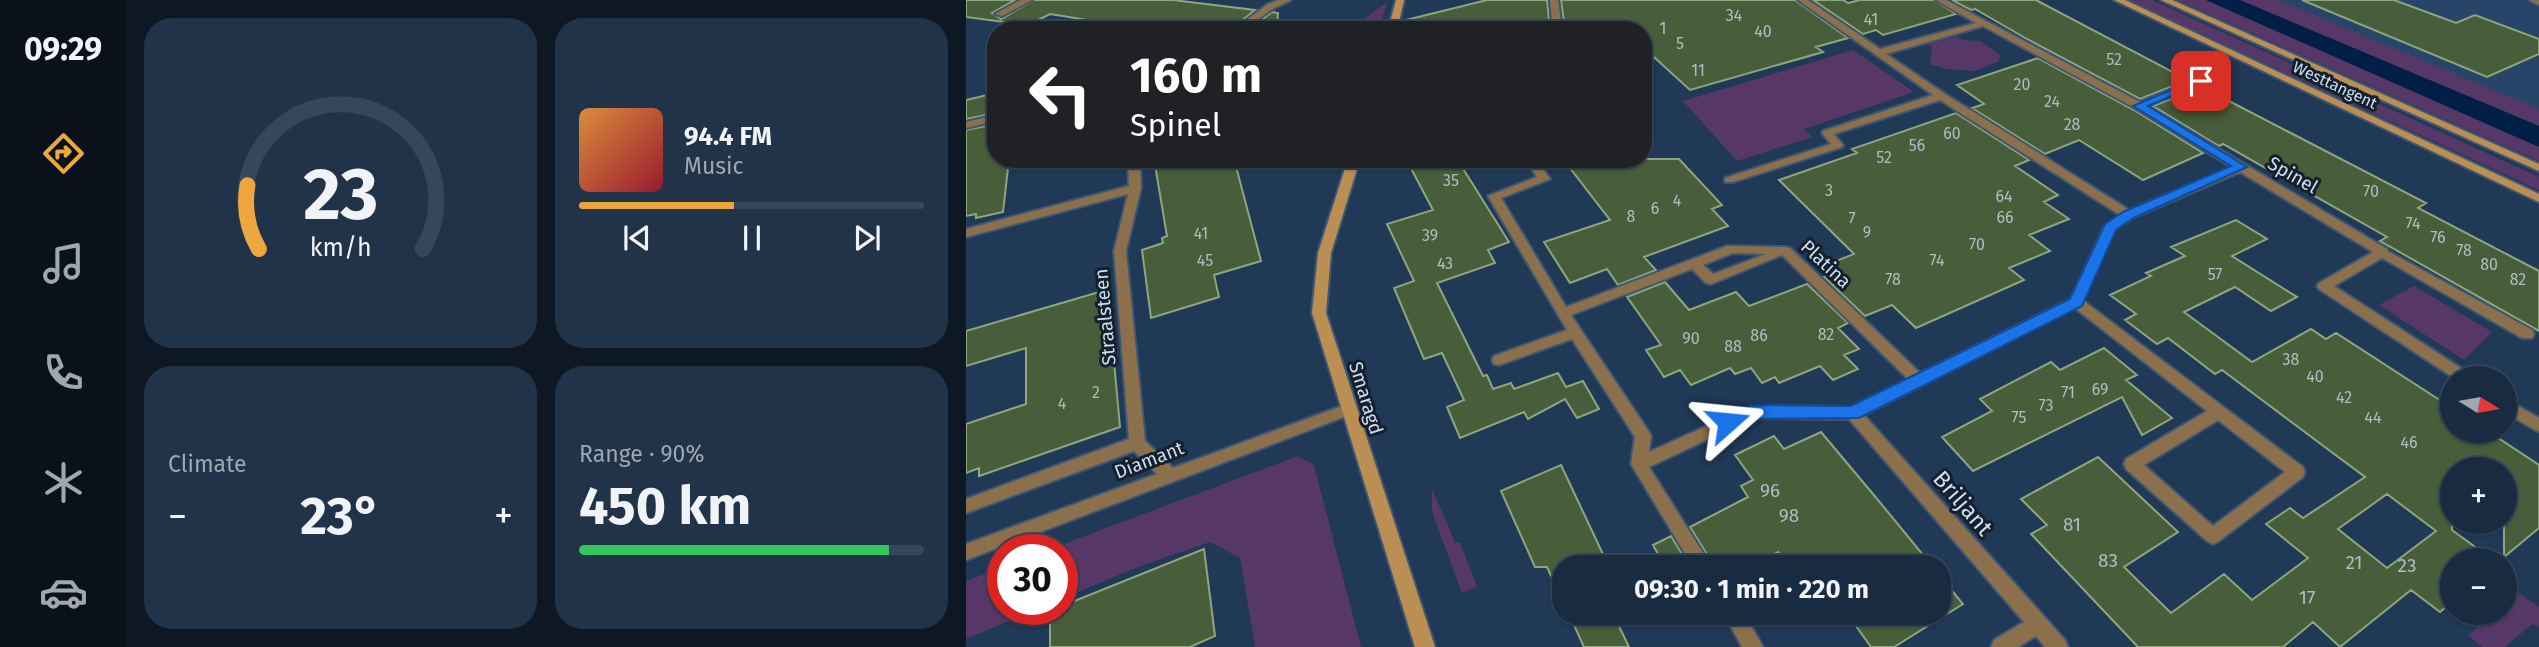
<!DOCTYPE html>
<html lang="en">
<head>
<meta charset="utf-8">
<style>
  :root { --surface:#182b41; --page:#213348; --text:#f1f3f6; --muted:#9fa7b1; --line:#36475a; --accent:#eea73c }
  body { margin:0; font-family:"Fira Sans",sans-serif; background:var(--page); color:var(--text); height:100vh; display:flex; flex-direction:column; font-size:26px; white-space:nowrap }
  * { box-sizing:border-box; margin:0 }
  p { font-size:23px; color:var(--muted) }
  .icon { flex:none; width:38px; height:38px; fill:none; stroke:currentColor; stroke-width:2; stroke-linecap:round; stroke-linejoin:round }
  .map { position:relative; flex:1; overflow:hidden }
  .side { display:flex; flex-direction:column; gap:18px; padding:18px; background:#0d1824; width:840px }
  .side>* { flex:none }
  .hud { position:absolute; left:21px; top:21px; width:665px; height:147px; border-radius:28px; box-shadow:0 2px 5px #0004,0 0 0 2px var(--line); background:#202124; color:#fff; overflow:hidden }
  .needle { width:46px; rotate:101deg }
  .buttons { position:absolute; left:1474px; top:366px; display:grid; gap:14px }
  .buttons a { display:grid; place-items:center; width:77px; height:77px; border-radius:50%; background:var(--surface); box-shadow:0 2px 5px #0004,0 0 0 2px var(--line); font-size:35px }
  .speed { position:absolute; left:21px; top:534px; display:flex; gap:14px; font-size:35px; font-weight:700; text-align:center }
  .speed>* { display:grid; place-content:center; width:91px; height:91px; border-radius:50%; background:var(--surface); box-shadow:0 2px 5px #0004,0 0 0 2px var(--line); line-height:1 }
  .speed .limit { border:10px solid #d22; background:#fff; color:#111 }
  .pin { position:absolute; display:grid; place-items:center; width:60px; height:60px; color:#fff; margin:-30px; border-radius:14px; box-shadow:0 4px 10px #0006 }
  .me { position:absolute; width:77px; margin:-38px; rotate:72deg; stroke-linejoin:round; filter:drop-shadow(0 0 5px #0008) }
  .turn { display:flex; align-items:center; gap:24px; height:147px; padding:0 28px; font-size:32px }
  .turn .icon { width:91px; height:91px; stroke-width:2.5 }
  .turn b { display:block; font-size:49px; line-height:60px }
  .big { font-size:52px; font-weight:700; line-height:1.1 }
  .side .widget { flex:1; display:flex; flex-direction:column; justify-content:center; gap:10px; min-width:0; padding:0 24px; border-radius:28px; background:var(--page) }
  .side .dial { align-items:center; gap:0 }
  .dial svg { height:182px; overflow:visible; fill:none; stroke:var(--line); stroke-width:7; stroke-linecap:round; text-anchor:middle }
  .dial text { fill:var(--text); stroke:none }
  .song { display:flex; align-items:center; gap:21px }
  .cover { width:84px; height:84px; border-radius:10px; background:linear-gradient(135deg,hsl(30 70% 55%),hsl(350 70% 35%)) }
  .played { height:7px; border-radius:4px; background:linear-gradient(90deg,var(--accent) 45%,var(--line) 45%) }
  .keys { display:flex; justify-content:space-around; direction:ltr }
  .heat { display:flex; justify-content:space-between; align-items:center; font-size:38px; direction:ltr }
  .charge { height:10px; border-radius:5px; background:linear-gradient(90deg,#34c759 90%,var(--line) 0) }
  .side .tiles { flex:1; display:grid; gap:18px; grid-template-columns:repeat(2,1fr) }
  .trip { position:absolute; left:586px; top:555px; width:399px; height:70px; border-radius:28px; background:var(--surface); box-shadow:0 2px 5px #0004,0 0 0 2px var(--line); font-weight:700; line-height:70px; text-align:center }
  main { display:flex; flex:1; min-height:0 }
  .menu { display:flex; flex-direction:column; width:126px; justify-content:space-around; align-items:center; background:#0a111a; color:var(--muted) }
  .menu .icon { width:49px; height:49px }
  .menu .active { color:var(--accent) }
  .menu b { font-size:32px; color:var(--text) }
  .map>svg:first-child { display:block }
  .built { fill:#274568 }
  .green { fill:#573767 }
  .water { fill:#001f45 }
  .building { fill:#485d3a; stroke:#8ea67f; stroke-width:2; fill-rule:evenodd }
  .lines { fill:none; stroke-linecap:round; stroke-linejoin:round }
  .lane-casing { stroke:#405773; stroke-width:4 }
  .street-casing { stroke:#405773; stroke-width:4 }
  .secondary-casing { stroke:#405773; stroke-width:4 }
  .lane { fill:#8c704c; fill-rule:evenodd }
  .street { fill:#8c704c; fill-rule:evenodd }
  .secondary { fill:#bb8f53; fill-rule:evenodd }
  .route { fill:#1a73e8; stroke:#114b97; stroke-width:2 }
  .labels { text-anchor:middle; dominant-baseline:central; stroke-width:6; stroke-linejoin:round; paint-order:stroke }
  .number-label { font-size:16px; fill:#adbec3 }
  .far-street-label { font-size:16px; fill:#cfdff1; stroke:#15202d }
  .street-label { font-size:19px; fill:#cfdff1; stroke:#15202d }
  .near-number-label { font-size:19px; fill:#adbec3 }
  .near-street-label { font-size:23px; fill:#cfdff1; stroke:#15202d }
</style>
</head>
<body>
<main>
<nav class="menu">
<b>09:29</b>
<svg class="icon active" aria-label="directions" viewBox="0 0 24 24"><path d="M12 3l9 9-9 9-9-9zM9 14v-3h6M13 9l2 2-2 2"/></svg>
<svg class="icon" aria-label="music" viewBox="0 0 24 24"><path d="M9 18V5l10-2v13"/><circle cx="6" cy="18" r="3"/><circle cx="16" cy="16" r="3"/></svg>
<svg class="icon" aria-label="phone" viewBox="0 0 24 24"><path d="M5 4h4l2 5-3 2q2 4 5 5l2-3 5 2v4C11 20 4 13 5 4z"/></svg>
<svg class="icon" aria-label="climate" viewBox="0 0 24 24"><path d="M12 3v18M4 7l16 10M4 17L20 7"/></svg>
<svg class="icon" aria-label="car" viewBox="0 0 24 24"><path d="M5 17H2v-5l4-1 3-4h7l3 4 3 1v5h-3M9 17h6M6 11h13"/><circle cx="7" cy="17" r="2"/><circle cx="17" cy="17" r="2"/></svg>
</nav>
<section class="side">
<div class="tiles">
<div class="widget dial"><svg viewBox="0 0 100 80">
<path d="M14 69A42 42 0 1 1 86 69"/>
<path d="M14 69A42 42 0 0 1 9 41" stroke="#eea73c"/>
<text x="50" y="56" font-size="32" font-weight="700">23</text>
<text x="50" y="72" font-size="11">km/h</text>
</svg></div>
<div class="widget">
<div class="song"><i class="cover"></i><div><b>94.4 FM</b><p>Music</p></div></div>
<div class="played"></div>
<div class="keys"><svg class="icon" aria-label="previous" viewBox="0 0 24 24"><path d="M18 5L8 12l10 7zM5 5v14"/></svg><svg class="icon" aria-label="pause" viewBox="0 0 24 24"><path d="M8 5v14M16 5v14"/></svg><svg class="icon" aria-label="next" viewBox="0 0 24 24"><path d="M6 5l10 7-10 7zM19 5v14"/></svg></div>
</div>
<div class="widget"><p>Climate</p>
<div class="heat"><a>−</a><b class="big">23°</b><a>+</a></div>
</div>
<div class="widget"><p>Range · 90%</p><b class="big">450 km</b><div class="charge"></div></div>
</div>
</section>
<div class="map">
<svg width="1573" height="647" viewBox="0 0 1573 647">
  <rect width="100%" height="100%" fill="#203957"/>
  <!-- built -->
  <path class="built" d="M1247,0H1573V143Z"/>
  <!-- green -->
  <path class="green" d="M1163,0H1186L1573,177V190Z
    M1212,0H1240L1573,147V161Z
    M1274,0H1312L1573,109V126Z
    M421,2L413,30H383Z
    M991,36L997,40L1014,41L1034,55L1033,61L1009,71L981,69L964,64L966,47L962,44Z
    M887,50L948,92L838,129L846,137L771,161L717,101Z
    M1448,286L1526,332L1498,360L1413,305Z
    M332,456L348,465L395,647H289L274,558L244,542L169,568L96,599V550L84,549Z
    M466,489L489,542L494,543L511,586L496,593L466,512Z
    M37,567V609H71L0,639V581Z
    M1553,593L1573,607V627L1566,624L1539,647H1516L1502,635L1530,613L1538,612V605Z"/>
  <!-- water -->
  <path class="water" d="M1240,0H1274L1573,126V147Z"/>
  <!-- building -->
  <path class="building" d="M0,0H49L26,13L35,19L68,0H207L289,10L264,30H184L84,14L62,25L0,17Z
    M521,0H581L584,30H441L440,20Z
    M595,0H829L882,38L850,47L857,52L724,90L677,47V30H599Z
    M847,0H877L882,3L894,0H968L990,14L917,35L910,30L897,34Z
    M986,0H1070L1222,80L1174,99L1061,39L1009,9L1005,10Z
    M1336,0H1428L1490,23L1509,15L1573,39V54L1521,77Z
    M306,12L312,13L311,30H282Z
    M1072,58L1168,110L1237,153L1177,180L1113,140L1079,154L1006,108L1018,104L991,85Z
    M1236,87L1460,203L1452,208L1573,271V331L1414,241L1421,237L1257,144L1253,146L1187,106Z
    M30,93V113L0,119V100Z
    M990,113L1063,160L1049,166L1092,195L1078,202L1103,219L1063,235L1084,251L1043,268L1058,280L950,328L926,305L899,316L858,277L874,271L865,263L888,254L813,180L891,153L886,149Z
    M30,124V159H43L37,212L10,218V214L0,216V130Z
    M188,159H268L295,261L248,275L253,297L185,318L176,250L197,243L196,238L201,236Z
    M440,159H491L543,242L522,250L529,263L471,283L517,376L521,375L527,389L545,383L548,389L592,373L600,387L617,381L633,409L611,418L599,399L562,419L558,412L494,438L481,407L498,400L476,353L458,359L428,288L448,281L421,224L467,210Z
    M597,159H713L756,205L746,209L762,226L678,257L690,270L652,285L641,269L604,283L578,242L644,220Z
    M1270,220L1301,239L1266,256L1331,297L1305,311L1269,287L1218,312L1286,362L1345,329L1360,339L1370,333L1486,408V430H1520L1573,465V528L1538,557V469H1486V530L1527,560H1486V602L1474,612L1445,590L1374,647L1347,622L1317,647H1172L1065,534L1081,525L1055,499L1132,457L1212,532L1158,567L1205,613L1258,574L1286,600L1342,558L1300,524L1324,508L1337,518L1399,477L1256,370L1249,374L1202,338L1191,344L1159,320L1170,314L1144,295L1185,276L1180,273L1219,256L1205,247ZM1421,494L1470,531L1421,568L1372,529Z
    M699,282L723,310L770,292L783,306L841,284L882,323L872,328L893,349L878,355L892,369L867,380L854,366L813,383L809,377L796,383L785,368L769,374L764,368L725,385L714,370L698,377L680,350L695,345L661,297Z
    M133,292L137,355L147,351L154,427L13,476V468L0,473V424L60,404V348L0,366V331Z
    M1138,348L1171,375L1160,380L1206,418L1176,435L1156,397L1007,471L976,437L1026,411L1014,399L1085,362L1094,370Z
    M855,432L912,500L967,567H823L812,552L785,567H763L760,562L749,567L724,527L782,497L775,486L787,480L769,455L808,436L818,449Z
    M595,465L643,567H598V604L581,567H569L535,491Z
    M705,536L724,567H699L687,545Z
    M238,549L249,636L224,647H84V611L96,609V606Z
    M973,575L997,604L928,647H905L880,612H973Z
    M602,612H664L650,620L663,647H618Z"/>
  <g class="lines">
    <!-- lane casing -->
    <g class="lane-casing">
      <path id="lane" d="M1416,248L1566,330L1568,334L1566,338H1556L1411,255L1410,252L1411,249Z
        M1110,297L1115,299L1337,467L1339,472L1337,477L1253,541L1247,544L1241,541L1160,469L1158,464L1160,459L1241,411L1105,305L1103,302L1105,299ZM1252,420L1319,472L1247,526L1178,465Z"/>
    </g>
    <!-- street casing -->
    <g class="street-casing">
      <path id="street" d="M55,0H66L36,16L29,14Z
        M313,0H325L308,8L277,30H267L302,4Z
        M584,0H592L596,30H587Z
        M832,0H842L914,49L1010,23L970,0H980L1174,102L1231,79H1239V83L1181,106L1421,249L1422,252L1421,255L1368,286L1504,374L1506,378H1488L1353,289L1351,286L1353,283L1407,252L1274,172L1166,218L1149,229L1115,305L898,415L1099,640L1102,647H1079L1070,636L1052,647H1025L1028,640L1058,622L883,419L787,418L683,467L746,567H727L665,464L669,437L606,339L533,365L528,364L526,360L528,356L601,330L522,196L571,177L559,159H570L584,179L535,198L600,307L761,246L819,247L824,248L954,373L1105,299L1138,227L1154,215L974,100L868,134L877,145L876,147L767,182H759V178L865,144L856,133L857,131L967,95ZM1017,26L1169,108L1266,167L1163,210L979,94L920,54ZM767,253L800,254L747,274L737,265ZM816,255L942,379L885,407L785,406L683,452L685,436L683,432L605,315L726,269L740,283L745,284Z
        M1563,0H1573V5Z
        M30,115V121L0,128V122Z
        M162,159H174L175,188L160,251L179,441L207,468L376,406H386L389,410L386,414L0,560V544L191,474L168,451L0,513V499L163,439L148,251L162,194L0,237V229L163,186Z
        M1538,398L1573,418V432L1538,412Z
        M757,612H777L797,647H776Z"/>
    </g>
    <!-- secondary casing -->
    <g class="secondary-casing">
      <path id="secondary" d="M430,0H438L431,30H422Z
        M1148,0H1159L1573,194V202Z
        M1195,0H1206L1573,164V171Z
        M382,159H394L365,253L360,313L469,647H449L346,313L352,253Z"/>
    </g>
    <!-- lane -->
    <use href="#lane" class="lane"/>
    <!-- street -->
    <use href="#street" class="street"/>
    <!-- secondary -->
    <use href="#secondary" class="secondary"/>
  </g>
  <!-- route -->
  <path class="route" d="M1231,79L1240,81L1182,106L1281,167L1167,218L1150,230L1116,306L893,418L787,419L762,429L756,427L754,422L756,418L785,405L885,406L1104,299L1139,224L1157,212L1265,166L1167,106Z"/>
  <g class="labels">
    <!-- number labels -->
    <g class="number-label">
      <text x="768" y="15">34</text>
      <text x="905" y="19">41</text>
      <text x="697" y="28">1</text>
      <text x="797" y="31">40</text>
      <text x="714" y="43">5</text>
      <text x="1148" y="59">52</text>
      <text x="732" y="70">11</text>
      <text x="1056" y="84">20</text>
      <text x="1086" y="101">24</text>
      <text x="1106" y="124">28</text>
      <text x="986" y="133">60</text>
      <text x="951" y="145">56</text>
      <text x="918" y="157">52</text>
      <text x="485" y="180">35</text>
      <text x="863" y="190">3</text>
      <text x="1405" y="191">70</text>
      <text x="1038" y="196">64</text>
      <text x="711" y="200">4</text>
      <text x="689" y="208">6</text>
      <text x="665" y="216">8</text>
      <text x="1039" y="217">66</text>
      <text x="886" y="218">7</text>
      <text x="1447" y="223">74</text>
      <text x="901" y="232">9</text>
      <text x="235" y="233">41</text>
      <text x="464" y="235">39</text>
      <text x="1472" y="237">76</text>
      <text x="1011" y="244">70</text>
      <text x="1498" y="250">78</text>
      <text x="239" y="260">45</text>
      <text x="971" y="260">74</text>
      <text x="479" y="263">43</text>
      <text x="1523" y="264">80</text>
      <text x="1249" y="274">57</text>
      <text x="927" y="279">78</text>
      <text x="1552" y="279">82</text>
      <text x="860" y="334">82</text>
      <text x="793" y="335">86</text>
      <text x="725" y="338">90</text>
      <text x="767" y="346">88</text>
      <text x="1325" y="359">38</text>
      <text x="1349" y="376">40</text>
      <text x="1134" y="389">69</text>
      <text x="130" y="392">2</text>
      <text x="1102" y="392">71</text>
      <text x="1378" y="397">42</text>
      <text x="96" y="403">4</text>
      <text x="1080" y="405">73</text>
      <text x="1053" y="417">75</text>
      <text x="1407" y="417">44</text>
      <text x="1443" y="442">46</text>
    </g>
    <!-- far-street labels -->
    <g class="far-street-label">
      <text transform="translate(1369 85) rotate(25)">Westtangent</text>
    </g>
    <!-- street labels -->
    <g class="street-label">
      <text transform="translate(1327 175) rotate(30)">Spinel</text>
      <text transform="translate(860 264) rotate(43)">Platina</text>
      <text transform="translate(139 317) rotate(-95)">Straalsteen</text>
      <text transform="translate(400 398) rotate(73)">Smaragd</text>
      <text transform="translate(183 460) rotate(-21)">Diamant</text>
    </g>
    <!-- near-number labels -->
    <g class="near-number-label">
      <text x="804" y="490">96</text>
      <text x="823" y="515">98</text>
      <text x="1106" y="524">81</text>
      <text x="1142" y="560">83</text>
      <text x="1388" y="562">21</text>
      <text x="1441" y="565">23</text>
      <text x="1341" y="597">17</text>
    </g>
    <!-- near-street labels -->
    <g class="near-street-label">
      <text transform="translate(997 503) rotate(49)">Briljant</text>
    </g>
  </g>
</svg>
<div class="buttons">
<a><svg class="needle" viewBox="-14 -14 28 28"><path d="M0-13l5 13h-10z" fill="#e53935"/><path d="M0 13l5-13h-10z" fill="#9fa7b1"/></svg></a>
<a>+</a>
<a>−</a>
</div>
<div class="speed"><div class="limit">30</div></div>
<div class="pin" style="left:1235px;top:81px;background:#d93025"><svg class="icon" aria-label="arrive" viewBox="0 0 24 24"><path d="M6 21V4h12l-3 4 3 4H6"/></svg></div>
<svg class="me" style="left:762px;top:422px" viewBox="-20 -20 40 40"><path d="M0-17L14 15 0 8-14 15z" fill="#1a73e8" stroke="#fff" stroke-width="4"/></svg>
<div class="trip">09:30 · 1 min · 220 m</div>
<div class="hud">
<div class="turn"><svg class="icon" aria-label="left" viewBox="0 0 24 24"><path d="M17 20v-9H6M10 6l-5 5 5 5"/></svg><div><b>160 m</b>Spinel</div></div>
</div>
</div>
</main>
</body>
</html>
